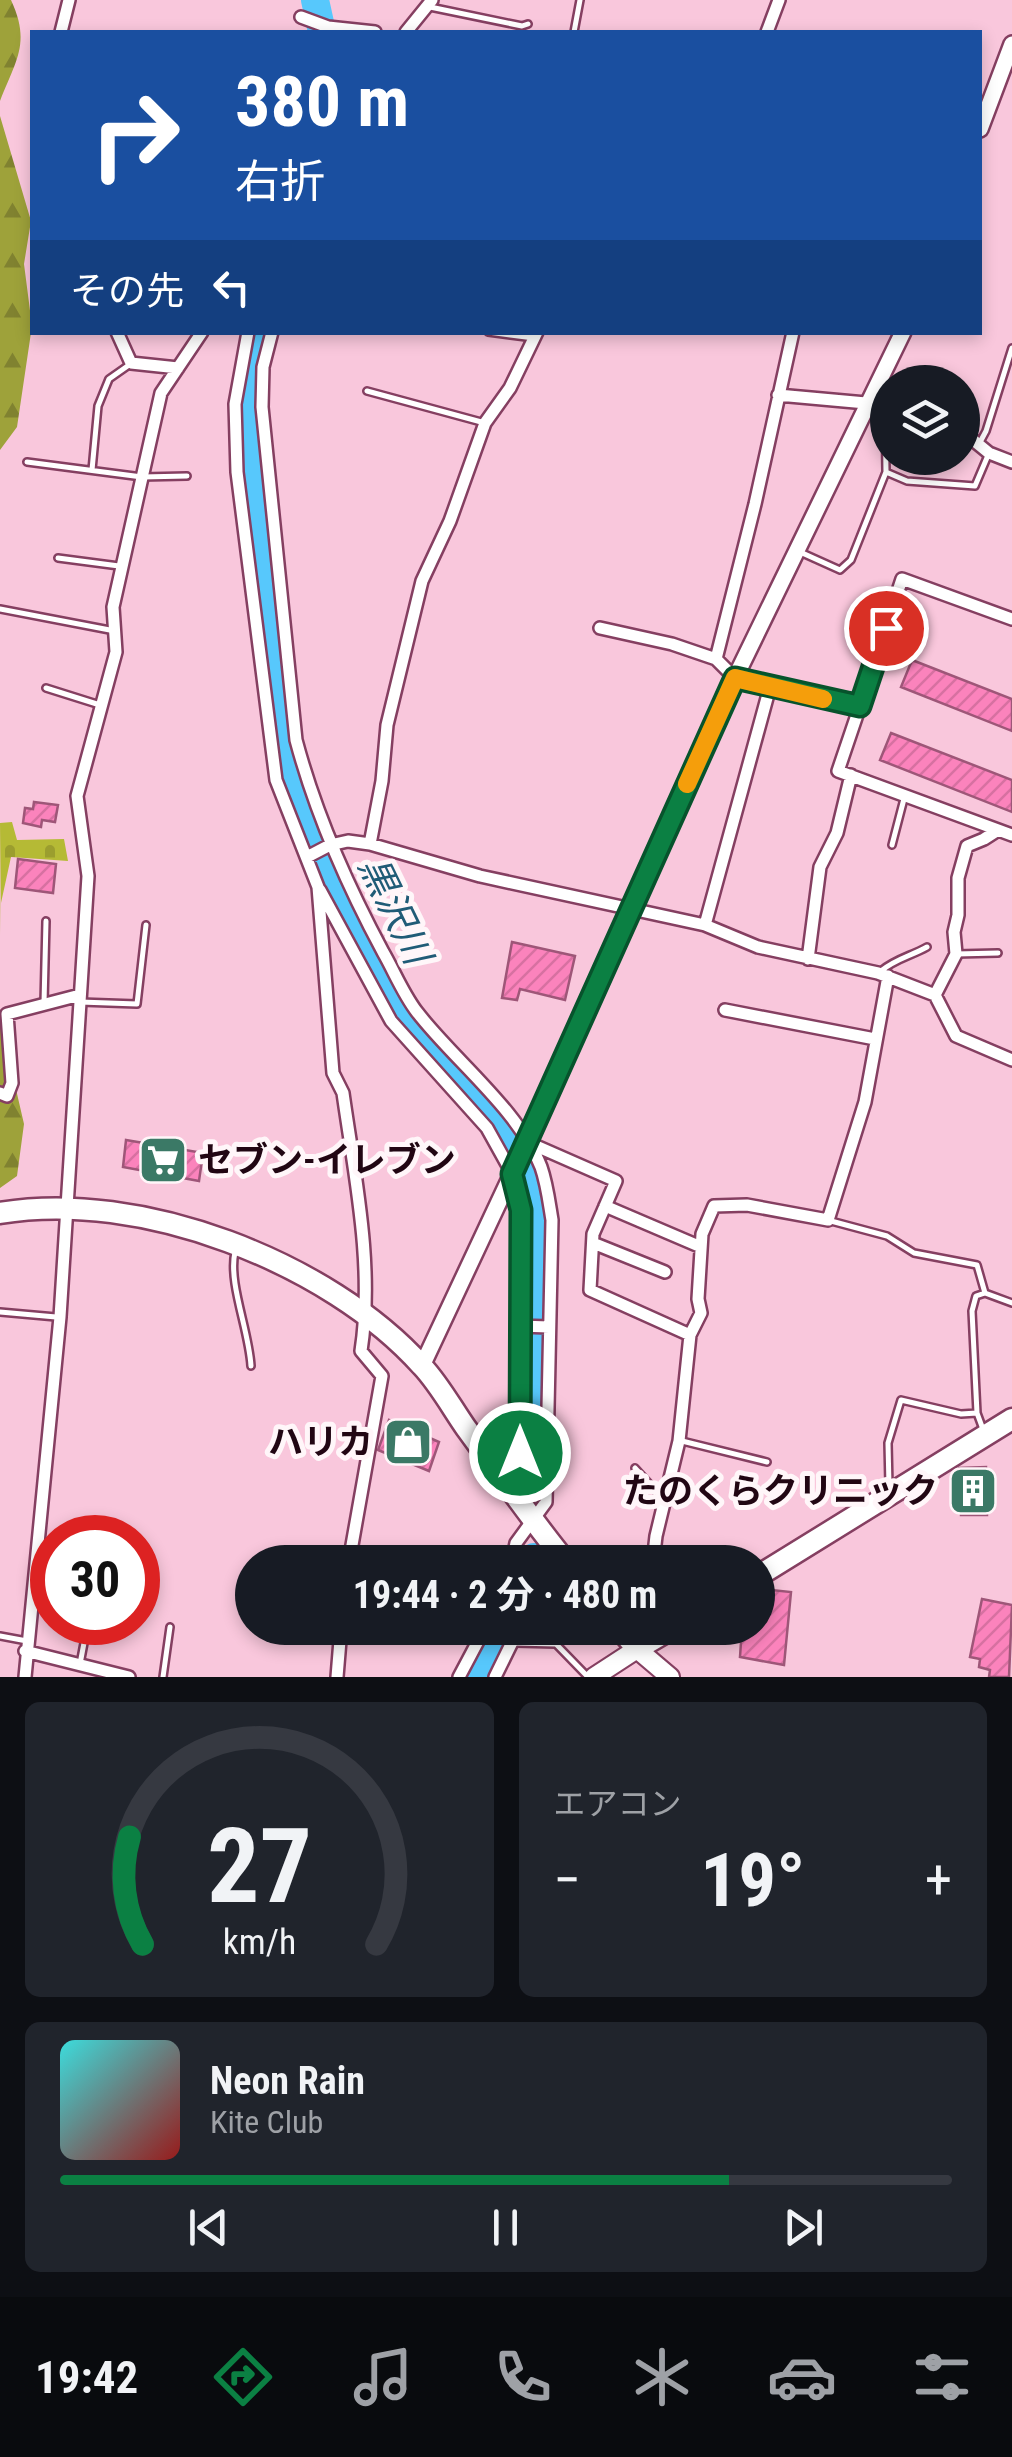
<!DOCTYPE html>
<html lang="ja">
<head>
<meta charset="utf-8">
<style>
  :root { --surface:#171b24; --page:#20242c; --text:#f1f3f6; --muted:#9ea1a6; --line:#363941; --accent:#0b8043 }
  body { margin:0; font-family:"Roboto Condensed","Noto Sans JP",sans-serif; background:var(--page); color:var(--text); height:100vh; display:flex; flex-direction:column; font-size:38px; white-space:nowrap }
  * { box-sizing:border-box; margin:0 }
  p { font-size:32px; color:var(--muted) }
  .icon { flex:none; width:55px; height:55px; fill:none; stroke:currentColor; stroke-width:2; stroke-linecap:round; stroke-linejoin:round }
  .map { position:relative; height:1677px; overflow:hidden }
  .drawer { display:flex; flex-direction:column; gap:25px; padding:25px; background:#0d0f14; flex:1 }
  .drawer>* { flex:none }
  .banner { position:absolute; left:30px; top:30px; width:952px; height:305px; border-radius:0px; box-shadow:0 5px 15px #0003; background:#1a4fa0; color:#fff; overflow:hidden }
  .tools { position:absolute; left:870px; top:365px; display:grid; gap:20px }
  .tools a { display:grid; place-items:center; width:110px; height:110px; border-radius:50%; background:var(--surface); box-shadow:0 5px 15px #0003; font-size:50px }
  .speed { position:absolute; left:30px; top:1515px; display:flex; gap:20px; font-size:50px; font-weight:700; text-align:center }
  .speed>* { display:grid; place-content:center; width:130px; height:130px; border-radius:50%; background:var(--surface); box-shadow:0 5px 15px #0003; line-height:1 }
  .speed .limit { border:15px solid #d22; background:#fff; color:#111 }
  .pin { position:absolute; display:grid; place-items:center; width:85px; height:85px; color:#fff; margin:-42px; border:5px solid #fff; border-radius:50%; box-shadow:0 2px 10px #0007 }
  .me { position:absolute; width:110px; margin:-55px; rotate:0deg; stroke-linejoin:round; filter:drop-shadow(0 0 8px #0008) }
  .turn { display:flex; align-items:center; gap:35px; height:210px; padding:0 40px; font-size:45px }
  .turn .icon { width:130px; height:130px; stroke-width:2.5 }
  .turn b { display:block; font-size:70px; line-height:85px }
  .then { display:flex; align-items:center; height:95px; padding:0 40px; background:#0003; gap:20px; font-size:38px }
  .big { font-size:75px; font-weight:700; line-height:1.1 }
  .drawer .tile { flex:1; display:flex; flex-direction:column; justify-content:center; gap:15px; min-width:0; padding:0 35px; border-radius:15px; background:var(--page) }
  .drawer .dial { align-items:center; gap:0 }
  .dial svg { height:260px; overflow:visible; fill:none; stroke:var(--line); stroke-width:7; stroke-linecap:round; text-anchor:middle }
  .dial text { fill:var(--text); stroke:none }
  .song { display:flex; align-items:center; gap:30px }
  .cover { width:120px; height:120px; border-radius:15px; background:linear-gradient(135deg,hsl(180 70% 55%),hsl(0 70% 35%)) }
  .played { height:10px; border-radius:5px; background:linear-gradient(90deg,var(--accent) 75%,var(--line) 75%) }
  .keys { display:flex; justify-content:space-around; direction:ltr }
  .heat { display:flex; justify-content:space-between; align-items:center; font-size:55px; direction:ltr }
  .drawer .tiles { flex:1; display:grid; gap:25px; grid-template-columns:1fr 1fr }
  .tile:last-child { grid-column:span 2 }
  .trip { position:absolute; left:235px; top:1545px; width:540px; height:100px; border-radius:50px; background:var(--surface); box-shadow:0 5px 15px #0003; font-weight:700; line-height:100px; text-align:center }
  .tab-bar { display:flex; height:160px; justify-content:space-around; align-items:center; background:#090b0e; color:var(--muted) }
  .tab-bar .icon { width:70px; height:70px }
  .tab-bar .active { color:var(--accent) }
  .tab-bar b { font-size:45px; color:var(--text) }
  .map>svg:first-child { display:block }
  .forest { fill:url(#forest-firs) }
  .cemetery { fill:url(#cemetery-stones) }
  .lines { fill:none; stroke-linecap:round; stroke-linejoin:round }
  .river { stroke:#57c8fc; stroke-width:28 }
  .building { fill:url(#building-hatch); stroke:#9e5678; stroke-width:2.5 }
  .lane-casing { stroke:#853f61; stroke-width:10 }
  .street-casing { stroke:#853f61; stroke-width:16 }
  .secondary-casing { stroke:#853f61; stroke-width:20 }
  .primary-casing { stroke:#853f61; stroke-width:22 }
  .highway-casing { stroke:#853f61; stroke-width:25 }
  .lane { stroke:#fff; stroke-width:5 }
  .street { stroke:#fff; stroke-width:11 }
  .secondary { stroke:#fff; stroke-width:15 }
  .primary { stroke:#fff; stroke-width:18 }
  .highway { stroke:#fff; stroke-width:20 }
  .route-casing { stroke:#07532c; stroke-width:25 }
  .route { stroke:#0b8043; stroke-width:18 }
  .slow { stroke:#f59e0b; stroke-width:18 }
  .labels { text-anchor:middle; dominant-baseline:central; stroke-width:10; stroke-linejoin:round; paint-order:stroke }
  .poi-label { font-size:35px; font-weight:bold; fill:#210613; stroke:#fff6f9; text-anchor:end }
  .water-label { font-size:38px; font-style:italic; fill:#205c77; stroke:#fff6f9 }
</style>
</head>
<body>
<div class="map">
<svg width="1012" height="1677" viewBox="0 0 1012 1677">
  <defs>
    <pattern id="forest-firs" width="22" height="20" patternUnits="userSpaceOnUse" patternTransform="scale(2.5)"><rect width="22" height="20" fill="#9ea23a"/><path d="M5 1l3.5 6h-7zM16 11l3.5 6h-7z" fill="#808230"/></pattern>
    <pattern id="cemetery-stones" width="16" height="16" patternUnits="userSpaceOnUse" patternTransform="scale(2.5)"><rect width="16" height="16" fill="#b5ba35"/><path d="M2 7V4a2 2 0 0 1 4 0v3zM10 15v-3a2 2 0 0 1 4 0v3z" fill="#9b9e2e"/></pattern>
    <pattern id="building-hatch" width="6" height="6" patternUnits="userSpaceOnUse" patternTransform="scale(2.5)"><rect width="6" height="6" fill="#fb83bc"/><path d="M-1 1l2-2M0 6l6-6M5 7l2-2" fill="none" stroke="#d770a1"/></pattern>
  </defs>
  <rect width="100%" height="100%" fill="#f9c7dc"/>
  <!-- forest -->
  <path class="forest" d="M0,0H11C31,43 16,60 0,101Z
    M0,116L31,221L24,264L32,326L17,427L0,450Z
    M0,1020L24,1124L17,1176L0,1188Z"/>
  <!-- cemetery -->
  <path class="cemetery" d="M12,822L17,840L64,839L68,861L11,857L1,903V935L0,823Z"/>
  <g class="lines">
    <!-- river -->
    <path class="river" d="M315,0L322,32
      M264,332L253,363L250,405L291,779L313,836L389,985L415,1027L503,1129L535,1185L539,1235L534,1486
      M533,1562L534,1557
      M481,1677L507,1628"/>
  </g>
  <!-- building -->
  <path class="building" d="M912,660L1012,699V731L901,687Z
    M891,733L1012,780V812L880,760Z
    M34,802L58,805L55,822L42,820L41,827L23,823L25,808L33,809Z
    M18,859L56,864L53,893L15,888Z
    M512,942L575,956L565,1000L520,989L517,1000L502,998Z
    M126,1140L203,1153L199,1181L123,1167Z
    M389,1420L439,1442L429,1471L378,1450Z
    M986,1467L987,1515H961L959,1468Z
    M761,1589L791,1592L784,1665L740,1657L741,1642L730,1628H758Z
    M982,1599L1012,1605L1009,1677H989L990,1670L979,1667L980,1659L970,1657Z"/>
  <g class="lines">
    <!-- lane casing -->
    <g class="lane-casing">
      <path id="lane" d="M430,7L522,26L528,24
        M574,32L580,0
        M488,332L534,338
        M367,391L485,423
        M979,444L986,431L1012,348
        M27,462L142,477L187,476
        M92,470L98,406L109,379L129,365
        M886,472L907,481L975,486L989,453
        M800,552L840,570L851,560L886,472L885,407
        M58,558L119,566
        M0,609L115,631
        M46,688L100,705
        M892,845L905,795
        M956,954L998,953
        M881,971C895,959 911,956 927,947
        M80,1002L137,1004L146,925
        M44,1003L46,921
        M831,1221L887,1236L914,1253L977,1265L985,1293L1012,1303
        M235,1252C228,1283 249,1330 251,1366
        M0,1312L56,1317
        M984,1432L977,1413L972,1311L976,1296L985,1293
        M682,1441L767,1462
        M635,1468L663,1499
        M889,1486L888,1443L901,1400L961,1414L977,1413
        M0,1636L27,1641
        M515,1643L556,1644L588,1677
        M80,1664L88,1622
        M163,1677L170,1627"/>
    </g>
    <!-- street casing -->
    <g class="street-casing">
      <path id="street" d="M301,17L328,27L375,32
        M61,32L69,0
        M406,32L432,0
        M767,32L779,0
        M117,332L131,363L178,368
        M248,332L235,404L237,472L276,780L318,887L333,1073L343,1093C355,1178 374,1266 361,1351L382,1376L349,1562
        M272,332L263,367L262,407L296,740C316,815 346,883 383,952C394,971 403,994 417,1012C454,1060 519,1110 541,1167C547,1184 549,1202 552,1220L546,1502L516,1543L512,1562
        M793,332L755,504L716,659L735,678L770,687L705,925L758,947L878,973L935,995L956,1036L1012,1060
        M778,395L888,405
        M962,431L989,453L1012,462
        M600,628L672,644L716,659
        M770,687L860,706L838,771L1012,835
        M860,706L902,579L1012,619
        M370,844L382,781L387,725L422,581L450,521L485,423L510,388L537,332
        M307,857L330,845L348,841L370,844L480,876L705,925
        M320,890L391,1021L487,1128L512,1173L521,1209L520,1453L500,1475
        M808,959L820,867L837,833L851,775
        M935,995L956,954L954,932L958,915V878L967,846L984,839L998,830
        M725,1010L875,1039
        M0,1093L7,1096L12,1083L7,1014L80,995
        M527,1142L616,1181L593,1234L590,1290L690,1335
        M605,1206L701,1247
        M593,1243L665,1272
        M520,1326L549,1327
        M653,1562L656,1536L679,1441L690,1335L701,1313L698,1299L702,1234L714,1206L747,1205L828,1220L865,1102L888,976
        M25,1651L129,1677
        M25,1677L60,1317L88,876L77,796L116,652L113,607L161,393L202,332
        M337,1677L341,1628
        M459,1677L485,1628
        M495,1677L519,1628"/>
    </g>
    <!-- secondary casing -->
    <g class="secondary-casing">
      <path id="secondary" d="M980,129L1012,44
        M422,1366L527,1142L735,678L903,332"/>
    </g>
    <!-- primary casing -->
    <g class="primary-casing">
      <path id="primary" d="M594,1677L637,1649L670,1677"/>
    </g>
    <!-- highway casing -->
    <g class="highway-casing">
      <path id="highway" d="M0,1213C139,1189 329,1262 422,1366C439,1384 452,1408 466,1428C499,1473 531,1519 566,1562
        M758,1576L1012,1419
        M619,1628L637,1649L673,1628"/>
    </g>
    <!-- lane -->
    <use href="#lane" class="lane"/>
    <!-- street -->
    <use href="#street" class="street"/>
    <!-- secondary -->
    <use href="#secondary" class="secondary"/>
    <!-- primary -->
    <use href="#primary" class="primary"/>
    <!-- highway -->
    <use href="#highway" class="highway"/>
  </g>
  <g class="lines">
    <!-- route casing -->
    <g class="route-casing">
      <path id="route" d="M520,1453L521,1210L512,1174L735,678L860,706L886,628"/>
    </g>
    <!-- route -->
    <use href="#route" class="route"/>
    <!-- slow -->
    <path class="slow" d="M687,784L735,678L823,699"/>
  </g>
  <!-- icons -->
  <defs>
    <g id="supermarket-square" transform="scale(2.5)"><rect x="-9" y="-9" width="18" height="18" rx="4" fill="#3b7966" stroke="#fff6f9"/><path d="M-6-5.5h2.5l.6 2H6L4.5 2H-2.5L-4.4-4H-6ZM-1.5 3.2a1.3 1.3 0 1 0 .1 0ZM3 3.2a1.3 1.3 0 1 0 .1 0Z" fill="#fff"/></g>
    <g id="shop-square" transform="scale(2.5)"><rect x="-9" y="-9" width="18" height="18" rx="4" fill="#3b7966" stroke="#fff6f9"/><path d="M-5-2.5h2.3a2.7 3.5 0 0 1 5.4 0H5L5.5 6h-11ZM-1.5-2.5h3a1.5 2.3 0 0 0-3 0Z" fill="#fff"/></g>
    <g id="building-square" transform="scale(2.5)"><rect x="-9" y="-9" width="18" height="18" rx="4" fill="#3b7966" stroke="#fff6f9"/><path d="M-4-6H4V6H1V3H-1V6H-4ZM-2.5-4.3h1.7v1.8h-1.7ZM.8-4.3h1.7v1.8H.8ZM-2.5-1h1.7V.8h-1.7ZM.8-1h1.7V.8H.8Z" fill="#fff"/></g>
  </defs>
  <g fill-rule="evenodd">
    <use href="#supermarket-square" x="163" y="1160"/>
    <use href="#shop-square" x="408" y="1442"/>
    <use href="#building-square" x="973" y="1491"/>
  </g>
  <g class="labels">
    <!-- poi labels -->
    <g class="poi-label">
      <text x="198" y="1160" text-anchor="start">セブン-イレブン</text>
      <text x="373" y="1442">ハリカ</text>
      <text x="938" y="1491">たのくらクリニック</text>
    </g>
    <!-- water labels -->
    <g class="water-label">
      <text transform="translate(395 910) rotate(64)">黒沢川</text>
    </g>
  </g>
</svg>
<div class="tools">
<a><svg class="icon" aria-label="layers" viewBox="0 0 24 24"><path d="M12 4l9 5-9 5-9-5zM3 14l9 5 9-5"/></svg></a>
</div>
<div class="speed"><div class="limit">30</div></div>
<div class="pin" style="left:886px;top:628px;background:#d93025"><svg class="icon" aria-label="arrive" viewBox="0 0 24 24"><path d="M6 21V4h12l-3 4 3 4H6"/></svg></div>
<svg class="me" style="left:520px;top:1453px" viewBox="-20 -20 40 40"><circle r="17" fill="#0b8043" stroke="#fff" stroke-width="3"/><path d="M0-11L8 9 0 5-8 9z" fill="#fff"/></svg>
<div class="trip">19:44 · 2 分 · 480 m</div>
<div class="banner">
<div class="turn"><svg class="icon" aria-label="right" viewBox="0 0 24 24"><path d="M7 20v-9h11M14 6l5 5-5 5"/></svg><div><b>380 m</b>右折</div></div>
<div class="then">その先<svg class="icon" aria-label="left" viewBox="0 0 24 24"><path d="M17 20v-9H6M10 6l-5 5 5 5"/></svg></div>
</div>
</div>
<section class="drawer">
<div class="tiles">
<div class="tile dial"><svg viewBox="0 0 100 80">
<path d="M14 69A42 42 0 1 1 86 69"/>
<path d="M14 69A42 42 0 0 1 10 36" stroke="#0b8043"/>
<text x="50" y="56" font-size="32" font-weight="700">27</text>
<text x="50" y="72" font-size="11">km/h</text>
</svg></div>
<div class="tile"><p>エアコン</p>
<div class="heat"><a>−</a><b class="big">19°</b><a>+</a></div>
</div>
<div class="tile">
<div class="song"><i class="cover"></i><div><b>Neon Rain</b><p>Kite Club</p></div></div>
<div class="played"></div>
<div class="keys"><svg class="icon" aria-label="previous" viewBox="0 0 24 24"><path d="M18 5L8 12l10 7zM5 5v14"/></svg><svg class="icon" aria-label="pause" viewBox="0 0 24 24"><path d="M8 5v14M16 5v14"/></svg><svg class="icon" aria-label="next" viewBox="0 0 24 24"><path d="M6 5l10 7-10 7zM19 5v14"/></svg></div>
</div>
</div>
</section>
<nav class="tab-bar">
<b>19:42</b>
<svg class="icon active" aria-label="directions" viewBox="0 0 24 24"><path d="M12 3l9 9-9 9-9-9zM9 14v-3h6M13 9l2 2-2 2"/></svg>
<svg class="icon" aria-label="music" viewBox="0 0 24 24"><path d="M9 18V5l10-2v13"/><circle cx="6" cy="18" r="3"/><circle cx="16" cy="16" r="3"/></svg>
<svg class="icon" aria-label="phone" viewBox="0 0 24 24"><path d="M5 4h4l2 5-3 2q2 4 5 5l2-3 5 2v4C11 20 4 13 5 4z"/></svg>
<svg class="icon" aria-label="climate" viewBox="0 0 24 24"><path d="M12 3v18M4 7l16 10M4 17L20 7"/></svg>
<svg class="icon" aria-label="car" viewBox="0 0 24 24"><path d="M5 17H2v-5l4-1 3-4h7l3 4 3 1v5h-3M9 17h6M6 11h13"/><circle cx="7" cy="17" r="2"/><circle cx="17" cy="17" r="2"/></svg>
<svg class="icon" aria-label="filters" viewBox="0 0 24 24"><path d="M4 7h16M4 17h16"/><circle cx="9" cy="7" r="2"/><circle cx="15" cy="17" r="2"/></svg>
</nav>
</body>
</html>
